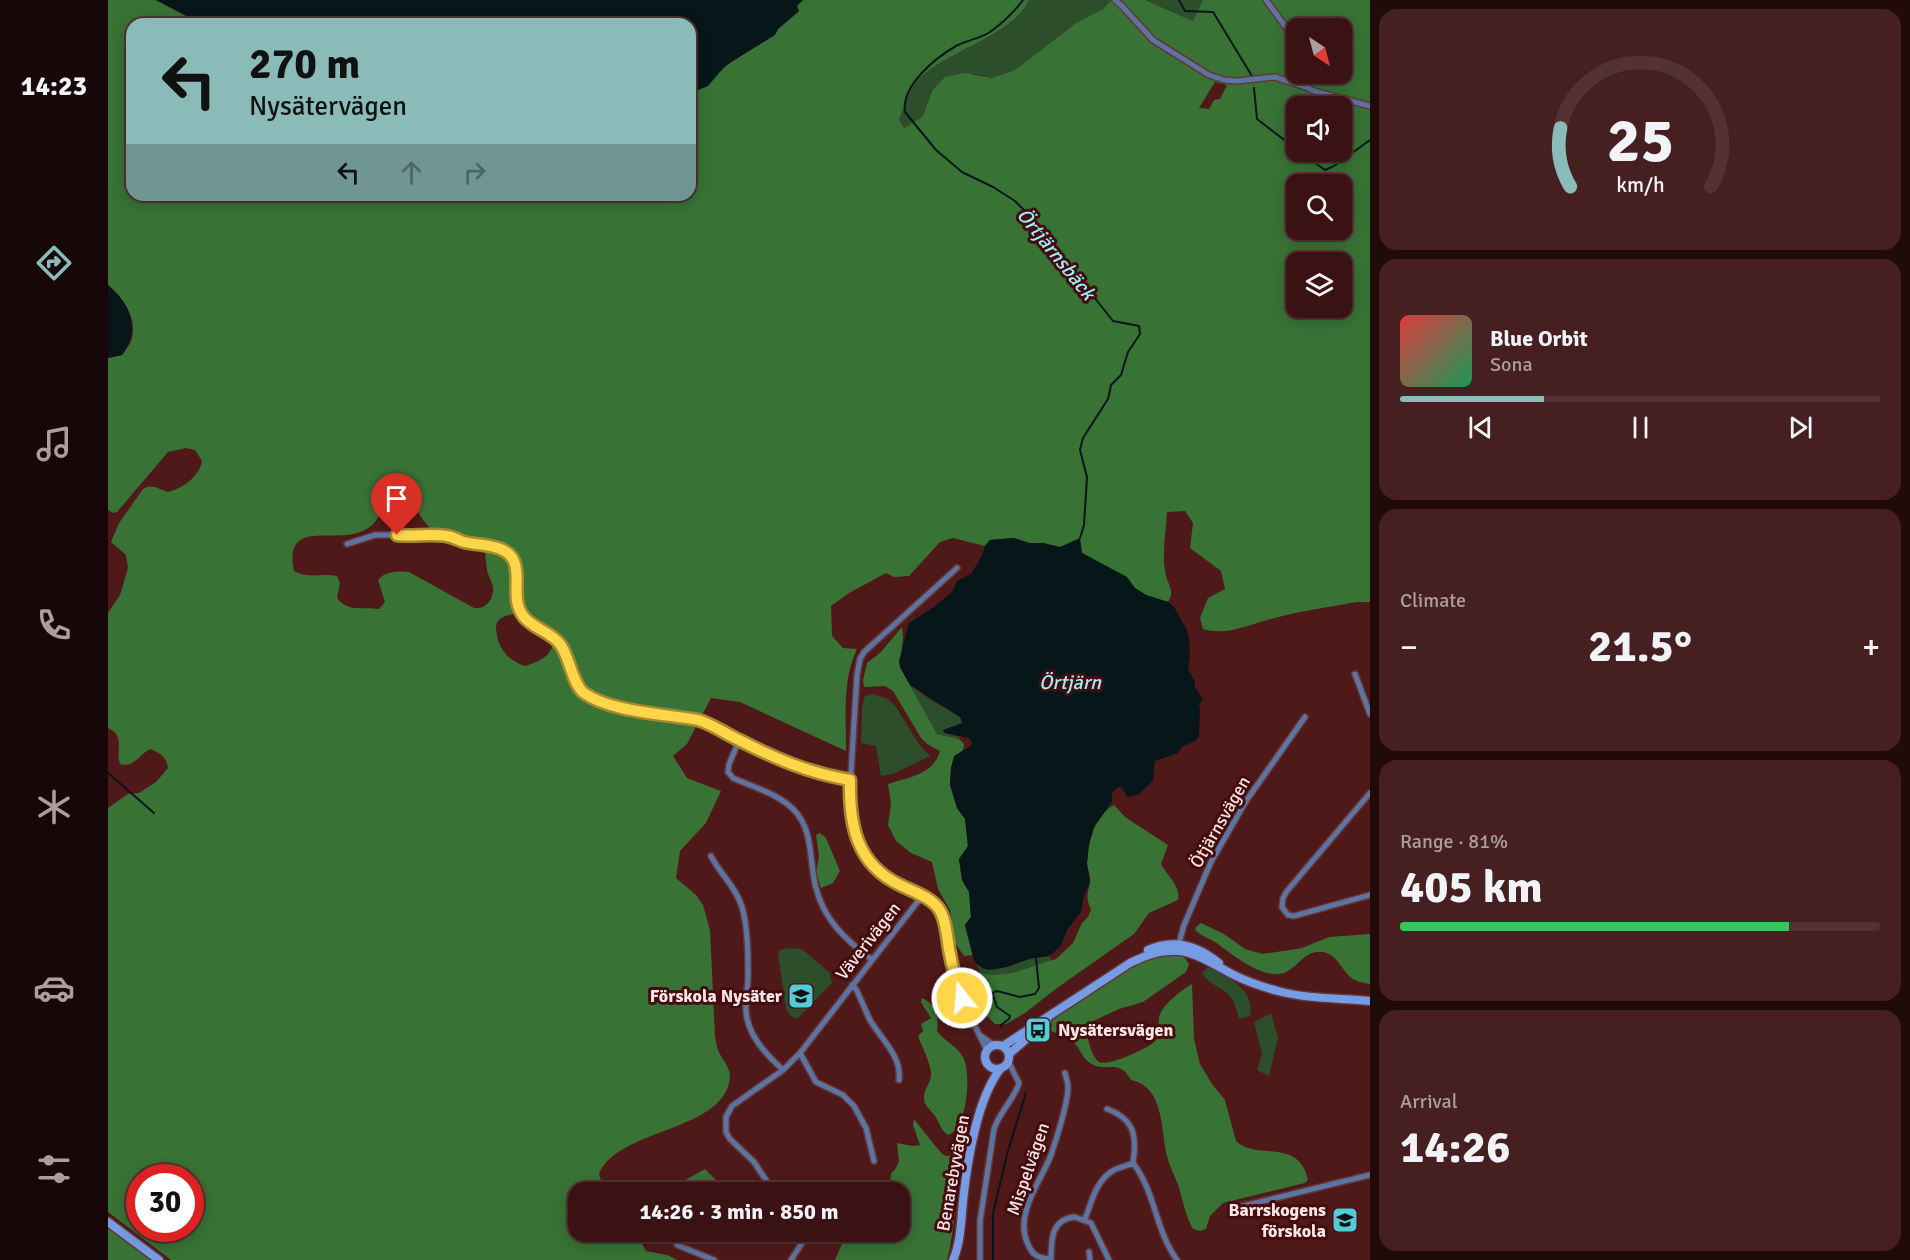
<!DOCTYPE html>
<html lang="en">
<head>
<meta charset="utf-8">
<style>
  :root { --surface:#3b1213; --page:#462021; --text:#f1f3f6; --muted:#ac9ea0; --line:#543233; --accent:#8bbbb9 }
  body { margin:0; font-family:Signika,sans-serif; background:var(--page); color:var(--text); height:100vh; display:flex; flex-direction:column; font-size:22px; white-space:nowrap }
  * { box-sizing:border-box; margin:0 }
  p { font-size:20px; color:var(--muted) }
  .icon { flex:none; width:33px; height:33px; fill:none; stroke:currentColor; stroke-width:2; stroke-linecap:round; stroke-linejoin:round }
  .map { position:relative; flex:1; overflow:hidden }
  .drawer { display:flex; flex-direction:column; gap:9px; padding:9px; background:#200a0a; width:540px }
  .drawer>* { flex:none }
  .top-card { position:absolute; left:18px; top:18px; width:570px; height:183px; border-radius:18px; box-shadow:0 3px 15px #0003,0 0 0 2px var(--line); background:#8bbbb9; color:#111; overflow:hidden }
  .needle { width:39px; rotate:144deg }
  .tools { position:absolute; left:1178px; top:18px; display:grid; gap:12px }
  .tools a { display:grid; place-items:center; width:66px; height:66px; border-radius:12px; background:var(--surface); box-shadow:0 3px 15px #0003,0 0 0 2px var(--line); font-size:30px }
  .speed { position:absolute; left:18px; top:1164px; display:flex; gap:12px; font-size:30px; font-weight:700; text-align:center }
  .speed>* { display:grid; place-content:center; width:78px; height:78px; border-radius:50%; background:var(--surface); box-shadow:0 3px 15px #0003,0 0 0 2px var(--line); line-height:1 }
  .speed .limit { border:9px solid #d22; background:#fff; color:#111 }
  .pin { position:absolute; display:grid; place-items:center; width:51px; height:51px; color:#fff; margin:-62px -26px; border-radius:50% 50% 50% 0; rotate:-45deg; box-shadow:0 0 6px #0007 }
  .pin .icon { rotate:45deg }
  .me { position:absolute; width:66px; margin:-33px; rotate:343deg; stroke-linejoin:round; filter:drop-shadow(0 0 4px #0008) }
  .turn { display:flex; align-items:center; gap:21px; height:126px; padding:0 24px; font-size:27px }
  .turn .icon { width:78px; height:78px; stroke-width:2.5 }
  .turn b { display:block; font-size:42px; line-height:51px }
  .lanes { display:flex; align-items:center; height:57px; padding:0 24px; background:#0003; justify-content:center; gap:30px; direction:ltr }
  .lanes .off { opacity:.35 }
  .big { font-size:45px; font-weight:700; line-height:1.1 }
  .drawer .card { flex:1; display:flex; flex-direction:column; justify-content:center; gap:9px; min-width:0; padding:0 21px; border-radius:18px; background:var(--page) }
  .drawer .dial { align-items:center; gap:0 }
  .dial svg { height:156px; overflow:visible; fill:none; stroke:var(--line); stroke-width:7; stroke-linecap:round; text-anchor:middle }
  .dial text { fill:var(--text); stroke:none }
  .song { display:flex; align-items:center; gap:18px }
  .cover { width:72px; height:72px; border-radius:9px; background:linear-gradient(135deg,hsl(0 70% 55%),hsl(150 70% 35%)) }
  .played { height:6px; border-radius:3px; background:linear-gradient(90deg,var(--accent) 30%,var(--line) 30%) }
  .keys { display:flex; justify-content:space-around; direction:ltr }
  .heat { display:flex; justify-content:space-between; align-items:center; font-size:33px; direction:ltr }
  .charge { height:9px; border-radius:4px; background:linear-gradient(90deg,#34c759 81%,var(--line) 0) }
  .trip { position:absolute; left:460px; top:1182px; width:342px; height:60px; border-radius:18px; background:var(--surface); box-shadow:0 3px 15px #0003,0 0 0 2px var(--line); font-weight:700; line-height:60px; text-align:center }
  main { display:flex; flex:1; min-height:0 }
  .tab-bar { display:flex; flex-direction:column; width:108px; justify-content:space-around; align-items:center; background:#180708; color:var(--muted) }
  .tab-bar .icon { width:42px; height:42px }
  .tab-bar .current { color:var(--accent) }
  .tab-bar b { font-size:27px; color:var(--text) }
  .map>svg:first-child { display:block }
  .green { fill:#2c4e2a }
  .forest { fill:#387235; fill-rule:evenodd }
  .water { fill:#071719 }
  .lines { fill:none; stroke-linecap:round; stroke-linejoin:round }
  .stream { stroke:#071719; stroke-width:2 }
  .street-casing { stroke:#673535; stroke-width:8 }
  .secondary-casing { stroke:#673535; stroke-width:11 }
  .street { stroke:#5c74a2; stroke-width:5 }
  .secondary { stroke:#769ce5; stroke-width:8 }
  .route-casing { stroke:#a68a30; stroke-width:15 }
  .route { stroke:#ffd54a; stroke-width:10 }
  .labels { text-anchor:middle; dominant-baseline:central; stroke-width:6; stroke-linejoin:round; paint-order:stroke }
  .street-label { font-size:18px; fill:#fce5e4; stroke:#430d10 }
  .poi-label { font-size:18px; font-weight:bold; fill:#fce5e4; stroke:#430d10; text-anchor:end }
  .water-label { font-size:20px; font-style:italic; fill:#99f0f8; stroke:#430d10 }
</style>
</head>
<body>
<main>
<nav class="tab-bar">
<b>14:23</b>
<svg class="icon current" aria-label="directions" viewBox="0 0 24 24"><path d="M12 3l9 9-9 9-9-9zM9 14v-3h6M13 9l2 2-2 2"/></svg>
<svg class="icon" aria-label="music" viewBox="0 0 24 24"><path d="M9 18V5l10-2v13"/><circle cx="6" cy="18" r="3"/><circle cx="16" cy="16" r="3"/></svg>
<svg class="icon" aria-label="phone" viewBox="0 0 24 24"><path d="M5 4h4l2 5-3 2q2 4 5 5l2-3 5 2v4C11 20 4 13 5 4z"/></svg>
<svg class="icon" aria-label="climate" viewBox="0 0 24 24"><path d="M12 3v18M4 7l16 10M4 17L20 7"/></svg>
<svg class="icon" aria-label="car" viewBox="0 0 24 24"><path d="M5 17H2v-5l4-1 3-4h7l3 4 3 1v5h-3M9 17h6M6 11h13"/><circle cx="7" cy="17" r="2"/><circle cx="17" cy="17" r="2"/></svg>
<svg class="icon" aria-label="filters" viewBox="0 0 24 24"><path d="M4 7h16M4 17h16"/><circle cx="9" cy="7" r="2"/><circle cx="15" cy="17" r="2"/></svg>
</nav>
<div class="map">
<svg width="1262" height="1260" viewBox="0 0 1262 1260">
  <rect width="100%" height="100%" fill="#4f1819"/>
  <!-- green -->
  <path class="green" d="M921,0H1003L995,9L968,23L907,70L884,78L867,74L824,91L815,116L796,128L791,120C797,106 801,88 812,78C839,51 907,34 921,0Z
    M1037,0H1095L1085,21Z
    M802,685L824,701L851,715L854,723L835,731L837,733L852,737L851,739L829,734Z
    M765,694L780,699L788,707L811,744L822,756L785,774L773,776L768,746L753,743L754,706L757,696Z
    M679,948L694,949L722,973L724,983L689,1019L682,1016L678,1009L670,954L672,950Z
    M941,956L950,968L882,1012L869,965C885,975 905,964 921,959C928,957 934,958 941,956Z
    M1100,967C1119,976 1148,990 1142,1016L1131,1019C1129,1013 1128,1005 1124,999C1117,987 1101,986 1094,973Z
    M1163,1013L1170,1038L1161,1076L1149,1070L1154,1054L1146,1022Z"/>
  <!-- forest -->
  <path class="forest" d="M0,0H48L86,20L114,24H24V195H582V88L590,90L624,61L666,35L670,29L691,11L688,6L695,0H921C907,34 839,51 812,78C801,88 797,106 791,120L796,128L815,116L824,91L837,77L857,73L884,78L907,70L968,23L995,9L1003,0H1037L1085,21L1095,0H1262V602H1249C1221,607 1191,611 1163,619C1140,625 1119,636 1095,629L1092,618L1100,598L1117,589L1113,571L1082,548L1085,523L1077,511L1059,512C1058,531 1054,552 1057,571C1058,583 1068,589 1060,602L1038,595L1027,588L1018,577L974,553L935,543L926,544L906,538L882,540L877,546L845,538L832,542L801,576L786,577L778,573L741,593L723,606L724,636L735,648L749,649C734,680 738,717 738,751L632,702L603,698L579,744L565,756L579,778L613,791L598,823L572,851L568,878L588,895L595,905L602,930L607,1036C608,1040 608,1045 610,1050C613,1058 621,1066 622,1074C622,1132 510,1127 491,1174L494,1183L507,1192H471V1232H532V1240L538,1251L559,1255L570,1260H63L0,1212V808L20,794L31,793L48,782L60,768C58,756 52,753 42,749C31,755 26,768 12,764C7,748 18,737 0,728V613L12,595L20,568L18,555L3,542L11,523L35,489C45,483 50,489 60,492C75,488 91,477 94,461L87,450L78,448L60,452L9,512L5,513L0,510V358L14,355C17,350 23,344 24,338C29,317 15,298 0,285ZM1188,28H1233V74H1188ZM1107,82L1119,85L1112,99L1106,100L1101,109L1091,108ZM1188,106H1233V152H1188ZM1188,184H1233V230H1188ZM1188,262H1233V308H1188ZM290,490C307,500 310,519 325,530C342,526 358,540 375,540C378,551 377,563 380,574C382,579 384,582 385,587C386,599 378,610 366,608L301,572C291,571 277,571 270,580L277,602L271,609C255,606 240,613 229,598L232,583L229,576C214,573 200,579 186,571C175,519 224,543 252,532C260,530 270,521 272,513C273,510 271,507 272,504C275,496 283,491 290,490ZM418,612L435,628L448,635C444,655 436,660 417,666C402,661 391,650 389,635C388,630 387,625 390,621C396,614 409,614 418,612ZM32,1178H82V1228H32Z
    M794,627L795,637L792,667L829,734L851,739L856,744L855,750L846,757L843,768L842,785L849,808L857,819L860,847L851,859L854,880L861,892L863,917L857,925L865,955L856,956L847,943L842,910L830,889L824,862L803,853L788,841L780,825L783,804L780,784C801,777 825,775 832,751L819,744L813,738L785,691L777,686L756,687L755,680L759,663L773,652Z
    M1006,805L1017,817L1060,845L1053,864C1060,877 1073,886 1070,900L1041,913L1026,934L949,988L917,1013L898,1024H887L877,1014L859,983L862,978L868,973L887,975L905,973L948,959L965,943L974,923L980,917L983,909C977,898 980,893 982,882C983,875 979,869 979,863C980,842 987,814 1006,805Z
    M712,833L718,838L732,871L725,883L713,888L708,873L711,856L708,835Z
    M1093,923L1116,934L1137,949L1155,954L1194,948L1221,937L1262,934V984C1256,983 1250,982 1245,979C1233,971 1231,955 1215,952C1198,950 1192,964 1180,971C1159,984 1124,954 1107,942C1100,938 1093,936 1087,930L1088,927Z
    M1065,955L1076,957L1081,964L1078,972L1035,1002L1011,1009L981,1023L977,1028C980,1038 983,1056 991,1062C999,1067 1039,1049 1046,1042C1056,1033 1047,1022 1053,1012C1059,1001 1074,990 1084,984L1086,1039L1092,1064L1104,1084L1117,1100L1128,1141C1149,1161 1191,1137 1200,1180L1197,1183L1115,1203L1102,1216L1098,1229L1092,1231L1085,1229C1077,1215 1075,1200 1070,1185C1067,1176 1062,1168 1060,1159C1052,1133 1058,1087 1023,1080C1010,1057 1000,1074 982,1063C975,1059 973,1051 968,1045C961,1038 951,1034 943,1031L944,1021C970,1000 1009,969 1041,957C1048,954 1057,955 1065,955Z
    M814,998C828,1004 831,1017 829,1031C836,1041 849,1046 855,1057C864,1073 859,1130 840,1135C832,1130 832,1123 827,1116C822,1109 815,1105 816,1096C817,1087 824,1082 823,1073C822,1061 814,1047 810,1036L815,1031L813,1024L823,1018L813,1002Z
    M806,1119C811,1125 833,1154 836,1155C840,1158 846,1154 850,1152L854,1157C847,1191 848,1226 839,1260H727L739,1232H792V1192H781L783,1174L788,1168L791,1161L789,1143L805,1146L812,1145L805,1125Z
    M597,1169L620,1192H545L568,1185Z
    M0,1226L45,1260H0Z"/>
  <!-- water -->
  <path class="water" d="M48,0H695L689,6L691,11L670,29L667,35L617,66L600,86L590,90L582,88V24H114L86,20Z
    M0,285C23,304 33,330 14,355L0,358Z
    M906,538L920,543H935L952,547L972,538L974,553L1019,577L1027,588L1038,595L1060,602L1066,607L1078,628L1081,638L1082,657L1080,669L1087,682V687L1095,699L1091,705L1092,710L1091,736L1087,741L1074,747L1070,753L1047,761L1045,781L1030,795L1019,797L1014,788L1010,787L1004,793V802L986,827L981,844L979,864L982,882L975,899L973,912L959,930L953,945L946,952L941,956L924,958L899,967L881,970L874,968L866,961L857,925L863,917L861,892L854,880L851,859L860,846L857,819L849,808L842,785L843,768L846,756L863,746L864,742L861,738L837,733L835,730L854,723L853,718L802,685L792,667L791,661L801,623L826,607L844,592L849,581L863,574L874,556L877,546L882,540Z"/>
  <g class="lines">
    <!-- stream -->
    <path class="stream" d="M915,0C906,12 895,23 882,32C871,39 859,40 848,46C827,58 793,86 797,112L828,150L854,172L885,187L907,201L917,211L963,275L986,297L1005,321L1031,326L1032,334L1020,352L1013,375L1003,385L1000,399L975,438L972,450L979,477L976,525L972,538
      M1071,0L1077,11L1105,12L1144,76
      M1146,88L1149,119L1188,149
      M1192,152L1217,170L1226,166L1262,140
      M0,773L46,813
      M893,1027V1025L901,1019L902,1016L889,1007L884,993L889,991L912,997L927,994L931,988L928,958
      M885,1260V1214L899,1154L918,1093"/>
    <!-- street casing -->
    <g class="street-casing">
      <path id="street" d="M1007,0L1014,6L1045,40L1101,75L1116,80L1129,81L1167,77L1198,87
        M1158,0L1177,26L1188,45
        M1199,74L1198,87L1206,91L1262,106
        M239,544L267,535H337L357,542L397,550L405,559L408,566L407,590L411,609L426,627L447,639L452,645L470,686L478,694L505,705L530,711L594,721L687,766L717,775L742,780
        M849,568L756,652L752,659L749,675L741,805C745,843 764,872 798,889C809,894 823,898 830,907C840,920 844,969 850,988C857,1010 870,1030 879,1051
        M1247,674L1262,714
        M631,741L621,764L620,772L625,778C645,787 671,794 686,810C706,830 701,863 708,888C716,920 738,940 763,959
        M1262,793L1179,891L1175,898L1174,907L1180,915L1186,916L1262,895
        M603,856C612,874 628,887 634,907C640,928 640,954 640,976C640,991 635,1007 640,1022C645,1041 661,1057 675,1070
        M1070,947L1076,925L1103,862L1138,801L1197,717
        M744,985L748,989C753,999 757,1010 762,1020C773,1039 794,1056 791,1080
        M873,1036L886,1045
        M692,1053L708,1082L735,1095L746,1106L758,1128L766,1161
        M999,1109C1027,1119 1029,1137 1025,1163
        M666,1192L646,1162L622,1139L618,1132V1117L624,1106L675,1070L692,1053L814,896
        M1128,1210L1127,1208L1262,1175
        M977,1219C984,1201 988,1180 1006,1170C1012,1167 1019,1166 1025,1163C1048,1193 1047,1230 1069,1260
        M569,1245L606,1260
        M981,1252L982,1260
        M943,1259C929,1258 924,1255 919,1242C907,1213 933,1181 943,1155C948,1140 960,1102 960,1087C960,1083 958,1078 957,1073
        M683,1260L694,1243V1232
        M872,1260V1221L886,1129C892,1111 907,1098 911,1083L900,1061
        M943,1260C943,1240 943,1219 967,1217L983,1223L1001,1260"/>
    </g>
    <!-- secondary casing -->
    <g class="secondary-casing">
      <path id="secondary" d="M1040,950C1066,938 1090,946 1111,963
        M877 1057a12 12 0 1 1 24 0a12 12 0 1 1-24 0Z
        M895,1046L1022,963C1035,957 1047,951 1062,951C1085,949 1106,965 1126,975C1140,982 1155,987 1170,991C1200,999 1231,998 1262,1001
        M901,1054L939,1021
        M0,1222L51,1260
        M845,1260C853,1242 853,1220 855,1201C859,1163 869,1098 893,1068"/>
    </g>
    <!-- street -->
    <use href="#street" class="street"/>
    <!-- secondary -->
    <use href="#secondary" class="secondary"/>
  </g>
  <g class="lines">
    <!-- route casing -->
    <g class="route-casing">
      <path id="route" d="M289,535C306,537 322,533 339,536C345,537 350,540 356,542C372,546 401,543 407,564C412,582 403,601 416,617C426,629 443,632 452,644C462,657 464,684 476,693C502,712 558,714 590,720C604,724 618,734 631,740C668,759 701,773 742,780C741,824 748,864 792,885C804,891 823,897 831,909C838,919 839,937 841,949C844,966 848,982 854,998"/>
    </g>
    <!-- route -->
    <use href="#route" class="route"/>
  </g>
  <!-- icons -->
  <defs>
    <g id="school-square" transform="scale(1.35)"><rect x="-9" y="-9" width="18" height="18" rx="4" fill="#52ccd6" stroke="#430d10"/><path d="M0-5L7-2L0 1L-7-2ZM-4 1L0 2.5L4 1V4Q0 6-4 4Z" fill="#111"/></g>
    <g id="bus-square" transform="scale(1.35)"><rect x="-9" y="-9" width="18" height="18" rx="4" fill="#52ccd6" stroke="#430d10"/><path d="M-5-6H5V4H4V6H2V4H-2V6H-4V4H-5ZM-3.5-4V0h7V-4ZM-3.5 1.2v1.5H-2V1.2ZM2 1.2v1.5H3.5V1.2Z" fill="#111"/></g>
  </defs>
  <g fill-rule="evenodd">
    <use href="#school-square" x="693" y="996"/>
    <use href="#bus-square" x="930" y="1030"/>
    <use href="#school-square" x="1237" y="1220"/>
  </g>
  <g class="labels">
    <!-- street labels -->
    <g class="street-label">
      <text transform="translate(1112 822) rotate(-60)">Ötjärnsvägen</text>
      <text transform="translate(760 941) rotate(-52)">Väverivägen</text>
      <text transform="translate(920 1169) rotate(-71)">Mispelvägen</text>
      <text transform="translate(845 1173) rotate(-80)">Benarebyvägen</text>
    </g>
    <!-- poi labels -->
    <g class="poi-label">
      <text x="674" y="996">Förskola Nysäter</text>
      <text x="950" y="1030" text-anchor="start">Nysätersvägen</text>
      <text x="1218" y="1210">Barrskogens<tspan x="1218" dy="21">förskola</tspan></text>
    </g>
    <!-- water labels -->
    <g class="water-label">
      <text transform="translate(948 254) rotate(51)">Örtjärnsbäck</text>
      <text x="962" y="682">Örtjärn</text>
    </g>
  </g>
</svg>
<div class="tools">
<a><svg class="needle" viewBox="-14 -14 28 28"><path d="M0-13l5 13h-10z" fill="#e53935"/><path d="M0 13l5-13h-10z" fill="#ac9ea0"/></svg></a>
<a><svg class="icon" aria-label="sound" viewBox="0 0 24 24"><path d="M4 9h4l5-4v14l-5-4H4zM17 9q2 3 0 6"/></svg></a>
<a><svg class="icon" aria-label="search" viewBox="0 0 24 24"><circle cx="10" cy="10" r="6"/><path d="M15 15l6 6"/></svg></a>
<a><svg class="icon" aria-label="layers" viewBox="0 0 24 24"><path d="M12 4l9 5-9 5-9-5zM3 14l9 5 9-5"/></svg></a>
</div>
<div class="speed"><div class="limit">30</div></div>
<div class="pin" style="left:289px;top:535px;background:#d93025"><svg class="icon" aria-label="arrive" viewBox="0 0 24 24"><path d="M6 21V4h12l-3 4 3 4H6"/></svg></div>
<svg class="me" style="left:854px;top:998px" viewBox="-20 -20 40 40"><circle r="17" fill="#ffd54a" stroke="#fff" stroke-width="3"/><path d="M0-11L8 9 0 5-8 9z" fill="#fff"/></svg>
<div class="trip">14:26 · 3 min · 850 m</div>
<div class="top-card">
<div class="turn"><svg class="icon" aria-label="left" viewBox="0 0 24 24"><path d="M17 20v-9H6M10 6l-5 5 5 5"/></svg><div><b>270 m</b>Nysätervägen</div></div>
<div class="lanes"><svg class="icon" aria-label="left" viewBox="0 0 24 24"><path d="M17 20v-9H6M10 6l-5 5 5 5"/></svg><svg class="icon off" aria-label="ahead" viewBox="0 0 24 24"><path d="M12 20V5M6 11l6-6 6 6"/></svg><svg class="icon off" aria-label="right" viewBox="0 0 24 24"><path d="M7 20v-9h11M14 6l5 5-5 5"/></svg></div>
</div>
</div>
<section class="drawer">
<div class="card dial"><svg viewBox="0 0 100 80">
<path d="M14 69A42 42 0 1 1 86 69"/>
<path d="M14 69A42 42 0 0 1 9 39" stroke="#8bbbb9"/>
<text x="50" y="56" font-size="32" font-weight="700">25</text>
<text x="50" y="72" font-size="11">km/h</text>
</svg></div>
<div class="card">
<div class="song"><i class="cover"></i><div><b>Blue Orbit</b><p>Sona</p></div></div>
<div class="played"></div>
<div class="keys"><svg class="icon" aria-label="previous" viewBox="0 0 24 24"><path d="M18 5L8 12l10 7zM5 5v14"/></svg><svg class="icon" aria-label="pause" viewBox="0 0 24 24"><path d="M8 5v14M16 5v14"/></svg><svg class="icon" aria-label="next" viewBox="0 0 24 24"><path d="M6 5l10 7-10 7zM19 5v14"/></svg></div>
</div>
<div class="card"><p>Climate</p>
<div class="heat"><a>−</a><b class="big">21.5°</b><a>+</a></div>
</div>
<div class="card"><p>Range · 81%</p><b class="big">405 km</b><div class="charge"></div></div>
<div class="card"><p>Arrival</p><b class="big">14:26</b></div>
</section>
</main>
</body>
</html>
